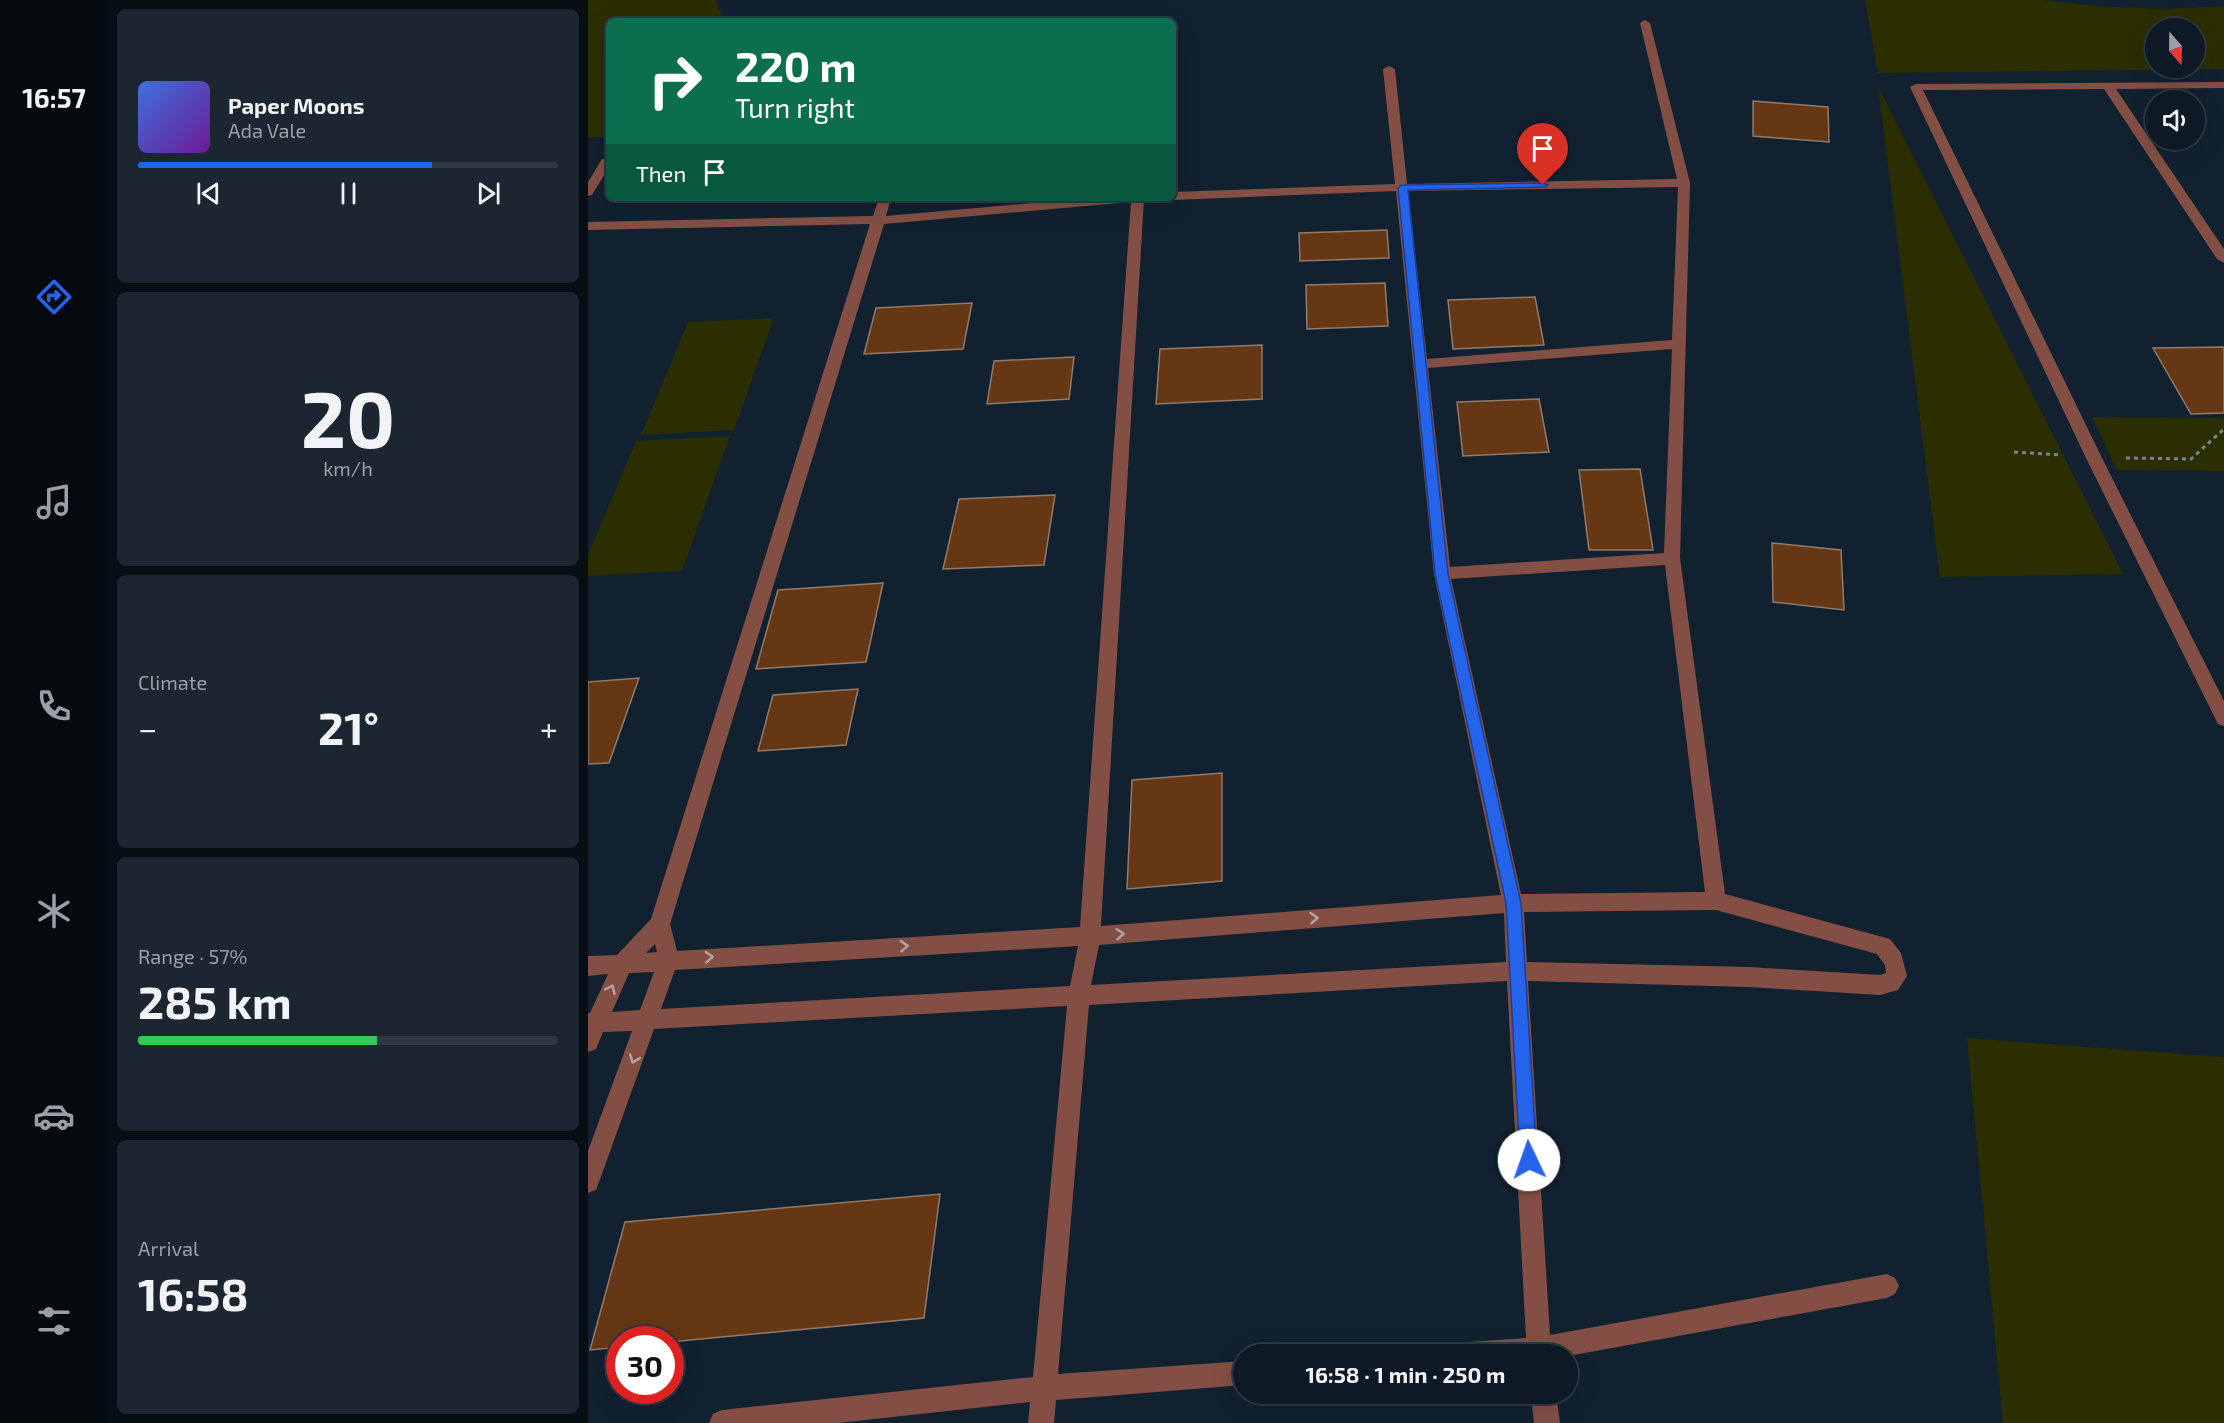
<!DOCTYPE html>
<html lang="en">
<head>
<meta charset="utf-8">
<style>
  :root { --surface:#0d1924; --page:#1b2631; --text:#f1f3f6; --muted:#9aa0a6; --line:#2d3841; --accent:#2563eb }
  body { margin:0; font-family:"Exo 2",sans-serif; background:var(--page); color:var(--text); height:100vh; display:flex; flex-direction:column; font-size:22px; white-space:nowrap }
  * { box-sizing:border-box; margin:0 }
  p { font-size:20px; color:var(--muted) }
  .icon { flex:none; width:33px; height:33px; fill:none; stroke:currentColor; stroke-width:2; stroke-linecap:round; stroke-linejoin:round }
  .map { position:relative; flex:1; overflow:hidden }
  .details { display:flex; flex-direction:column; gap:9px; padding:9px; background:#070e14; width:480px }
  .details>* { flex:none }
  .top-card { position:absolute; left:18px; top:18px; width:570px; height:183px; border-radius:9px; box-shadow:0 6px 24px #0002,0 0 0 2px var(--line); background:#0b6e4f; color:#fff; overflow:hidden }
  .needle { width:39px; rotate:160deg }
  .tools { position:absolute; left:1557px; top:18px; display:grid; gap:12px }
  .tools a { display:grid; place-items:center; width:60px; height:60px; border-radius:50%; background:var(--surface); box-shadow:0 6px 24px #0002,0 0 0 2px var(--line); font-size:30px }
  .speed { position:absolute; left:18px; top:1326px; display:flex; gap:12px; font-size:30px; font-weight:700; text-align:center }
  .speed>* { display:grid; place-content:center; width:78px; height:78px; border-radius:50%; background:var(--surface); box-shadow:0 6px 24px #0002,0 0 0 2px var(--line); line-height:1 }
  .speed .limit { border:9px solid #d22; background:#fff; color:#111 }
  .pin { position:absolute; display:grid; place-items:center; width:51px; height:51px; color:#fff; margin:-62px -26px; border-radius:50% 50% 50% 0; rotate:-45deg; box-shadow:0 0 6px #0007 }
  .pin .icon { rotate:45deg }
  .me { position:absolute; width:66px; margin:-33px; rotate:357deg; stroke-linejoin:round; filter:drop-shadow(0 0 4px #0008) }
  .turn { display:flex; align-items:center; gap:21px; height:126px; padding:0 30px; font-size:27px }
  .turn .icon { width:78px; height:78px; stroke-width:2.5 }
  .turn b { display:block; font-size:42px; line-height:51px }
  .then { display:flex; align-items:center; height:57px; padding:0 30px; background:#0003; gap:12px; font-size:22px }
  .big { font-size:45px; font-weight:700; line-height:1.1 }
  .details .widget { flex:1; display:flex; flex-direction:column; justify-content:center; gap:9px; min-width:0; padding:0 21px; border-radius:9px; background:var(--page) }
  .details .dial { align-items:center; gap:0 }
  .dial b { font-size:78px; line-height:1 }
  .song { display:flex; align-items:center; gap:18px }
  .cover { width:72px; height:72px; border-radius:9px; background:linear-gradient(135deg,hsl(220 70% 55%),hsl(280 70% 35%)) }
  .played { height:6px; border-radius:3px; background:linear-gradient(90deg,var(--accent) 70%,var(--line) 70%) }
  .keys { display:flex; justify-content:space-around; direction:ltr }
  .heat { display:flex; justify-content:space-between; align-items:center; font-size:33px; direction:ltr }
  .charge { height:9px; border-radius:4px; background:linear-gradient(90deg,#34c759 57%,var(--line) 0) }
  .trip { position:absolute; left:645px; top:1344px; width:345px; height:60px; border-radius:30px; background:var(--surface); box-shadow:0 6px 24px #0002,0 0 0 2px var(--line); font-weight:700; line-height:60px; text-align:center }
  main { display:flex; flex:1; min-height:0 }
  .menu { display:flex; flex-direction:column; width:108px; justify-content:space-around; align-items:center; background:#050a0e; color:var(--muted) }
  .menu .icon { width:42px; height:42px }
  .menu .active { color:var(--accent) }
  .menu b { font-size:27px; color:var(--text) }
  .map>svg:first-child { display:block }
  .green { fill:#2a2e01; fill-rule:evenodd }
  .building { fill:#663714; stroke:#917a6b; stroke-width:1.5 }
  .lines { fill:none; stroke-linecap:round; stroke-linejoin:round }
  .path { stroke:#788693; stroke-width:3; stroke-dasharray:4 4; stroke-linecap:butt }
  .street { fill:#834f44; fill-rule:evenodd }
  .oneway { stroke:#b6a2a2 }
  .route { fill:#2563eb; stroke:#184099; stroke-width:1.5 }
</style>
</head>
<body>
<main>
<nav class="menu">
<b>16:57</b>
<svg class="icon active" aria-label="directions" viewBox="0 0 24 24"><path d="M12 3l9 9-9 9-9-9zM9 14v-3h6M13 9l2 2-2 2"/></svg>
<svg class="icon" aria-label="music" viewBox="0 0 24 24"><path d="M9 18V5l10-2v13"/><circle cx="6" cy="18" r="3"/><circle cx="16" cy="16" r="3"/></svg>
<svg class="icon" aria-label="phone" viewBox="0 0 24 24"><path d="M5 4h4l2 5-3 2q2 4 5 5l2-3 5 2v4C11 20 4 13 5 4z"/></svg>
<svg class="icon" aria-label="climate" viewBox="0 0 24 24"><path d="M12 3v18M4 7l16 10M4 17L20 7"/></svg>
<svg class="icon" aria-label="car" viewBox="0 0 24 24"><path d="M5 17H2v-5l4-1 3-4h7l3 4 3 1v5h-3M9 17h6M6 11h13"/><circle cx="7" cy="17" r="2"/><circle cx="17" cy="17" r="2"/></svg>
<svg class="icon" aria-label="filters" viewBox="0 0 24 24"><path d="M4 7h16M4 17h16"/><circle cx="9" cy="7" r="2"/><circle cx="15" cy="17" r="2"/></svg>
</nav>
<section class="details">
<div class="widget">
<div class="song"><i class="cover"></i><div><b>Paper Moons</b><p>Ada Vale</p></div></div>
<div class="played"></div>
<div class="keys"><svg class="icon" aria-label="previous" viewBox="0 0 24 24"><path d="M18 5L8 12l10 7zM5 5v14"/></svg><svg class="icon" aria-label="pause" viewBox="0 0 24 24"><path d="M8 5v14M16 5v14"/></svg><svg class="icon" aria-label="next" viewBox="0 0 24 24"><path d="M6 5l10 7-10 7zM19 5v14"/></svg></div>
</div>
<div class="widget dial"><b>20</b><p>km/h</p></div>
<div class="widget"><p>Climate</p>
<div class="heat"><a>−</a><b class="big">21°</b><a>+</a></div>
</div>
<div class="widget"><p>Range · 57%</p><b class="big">285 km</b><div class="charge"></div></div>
<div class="widget"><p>Arrival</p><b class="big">16:58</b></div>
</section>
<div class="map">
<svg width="1636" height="1423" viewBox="0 0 1636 1423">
  <rect width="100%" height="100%" fill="#112130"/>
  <!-- green -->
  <path class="green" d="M0,0H128L136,21H21V136L0,138Z
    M1277,0H1455L1509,6L1576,9L1636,6V69L1290,73ZM1568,28H1606V68H1568Z
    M1290,86L1535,574L1352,577Z
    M186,318L146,430L53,435L100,322Z
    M1504,417L1636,418V471L1529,470Z
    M142,436L94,571L0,576V555L48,441Z
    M1379,1038L1636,1057V1423H1415Z"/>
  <!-- building -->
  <path class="building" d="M1165,101L1240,107L1241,142L1165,136Z
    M799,230L801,258L712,261L711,233Z
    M797,283L800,326L719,329L718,285Z
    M947,297L956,345L865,349L860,300Z
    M384,303L375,349L276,354L288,308Z
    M674,345V399L568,404L572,349Z
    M1636,347V413L1603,414L1565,348Z
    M486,357L481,399L399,404L406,361Z
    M951,399L961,452L875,456L869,402Z
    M1052,469L1065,550H1001L991,470Z
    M467,495L456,565L355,569L371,499Z
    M1184,543L1253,550L1256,610L1185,602Z
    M295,583L278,662L168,669L190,590Z
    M51,678L21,763L0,764V682Z
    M270,689L258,745L170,751L185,695Z
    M634,773V881L539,889L544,780Z
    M352,1194L336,1318L82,1342V1340H32V1347L2,1350L37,1222Z"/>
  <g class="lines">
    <!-- path -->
    <path class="path" d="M1426,452L1473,455
      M1538,458L1603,459L1636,429"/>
    <!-- street -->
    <path class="street" d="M1057,20L1062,23L1102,183L1092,558L1137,894L1302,939L1313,953L1319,976L1310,990L1292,995L1161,987L940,981L962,1335L1299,1274L1307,1278L1311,1286L1307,1294L1299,1298L980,1356L869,1354L872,1345L881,1342L938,1338L919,981L501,1005L470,1374L656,1361V1385L468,1400L466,1423H440L442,1402L250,1423H121L125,1414L134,1410L445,1377L479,1006L66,1029L11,1182L8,1190L0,1193V1151L44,1031L15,1032L8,1049L0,1052V1013H2L20,974L0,976V956L29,955L63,919L282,224L0,230V222L285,216L291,198H303L298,216L500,198H556L513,926L913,895L846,574L808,191L585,200L580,198H585V192L807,184L795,69L801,66L807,69L819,184L1089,179L1052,23ZM1090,187L1084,340L839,359L820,191ZM543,202L492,927L89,951L82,924L296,224ZM1084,349L1076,553L862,567L840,368ZM1077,565L1117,892L933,894L863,579ZM1128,910L1289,954L1297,965L1298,973L1292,975L1161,967L939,962L936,912ZM916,913L918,962L503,985L511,945ZM67,944L69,952L58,953ZM490,946L482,986L73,1009L87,970ZM66,972L52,1010L24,1012L41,973Z
      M1636,82V88L1528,89L1636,249V263L1629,259L1516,89L1335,90L1514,458L1636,701V726L1630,724L1498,458L1322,87L1328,84Z
      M14,159H21V167L4,195L0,196V182Z
      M943,1394H968L972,1423H946Z"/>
  </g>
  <!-- one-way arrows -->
  <defs><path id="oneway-chevron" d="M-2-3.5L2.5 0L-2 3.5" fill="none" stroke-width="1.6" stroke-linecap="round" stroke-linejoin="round" transform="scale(1.5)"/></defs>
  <g class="oneway">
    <use href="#oneway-chevron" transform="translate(726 918) rotate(-4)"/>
    <use href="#oneway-chevron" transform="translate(532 934) rotate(-4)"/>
    <use href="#oneway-chevron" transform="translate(316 946) rotate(-3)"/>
    <use href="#oneway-chevron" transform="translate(121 957) rotate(-3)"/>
    <use href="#oneway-chevron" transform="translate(23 989) rotate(-65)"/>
    <use href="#oneway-chevron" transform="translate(46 1059) rotate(110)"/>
  </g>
  <!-- route -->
  <path class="route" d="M955,183L960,185L958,187L820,190L860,574L933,903L949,1160L947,1166L941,1168L935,1166L932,1160L918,903L847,574L810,188L814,185Z"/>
</svg>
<div class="tools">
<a><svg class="needle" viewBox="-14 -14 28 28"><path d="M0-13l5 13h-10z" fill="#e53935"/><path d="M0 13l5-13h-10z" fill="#9aa0a6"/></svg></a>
<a><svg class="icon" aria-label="sound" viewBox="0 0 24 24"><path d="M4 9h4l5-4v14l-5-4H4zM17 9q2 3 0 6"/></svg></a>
</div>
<div class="speed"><div class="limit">30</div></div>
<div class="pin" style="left:955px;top:185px;background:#d93025"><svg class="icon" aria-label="arrive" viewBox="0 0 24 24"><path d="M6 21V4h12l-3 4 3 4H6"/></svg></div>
<svg class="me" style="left:941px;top:1160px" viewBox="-20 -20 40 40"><circle r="19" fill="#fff"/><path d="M0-13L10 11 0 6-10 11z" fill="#2563eb"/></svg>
<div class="trip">16:58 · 1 min · 250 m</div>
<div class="top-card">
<div class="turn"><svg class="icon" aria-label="right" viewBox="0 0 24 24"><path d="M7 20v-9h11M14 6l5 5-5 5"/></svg><div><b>220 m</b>Turn right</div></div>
<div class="then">Then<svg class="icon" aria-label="arrive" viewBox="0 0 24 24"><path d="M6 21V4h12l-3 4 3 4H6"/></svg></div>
</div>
</div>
</main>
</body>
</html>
